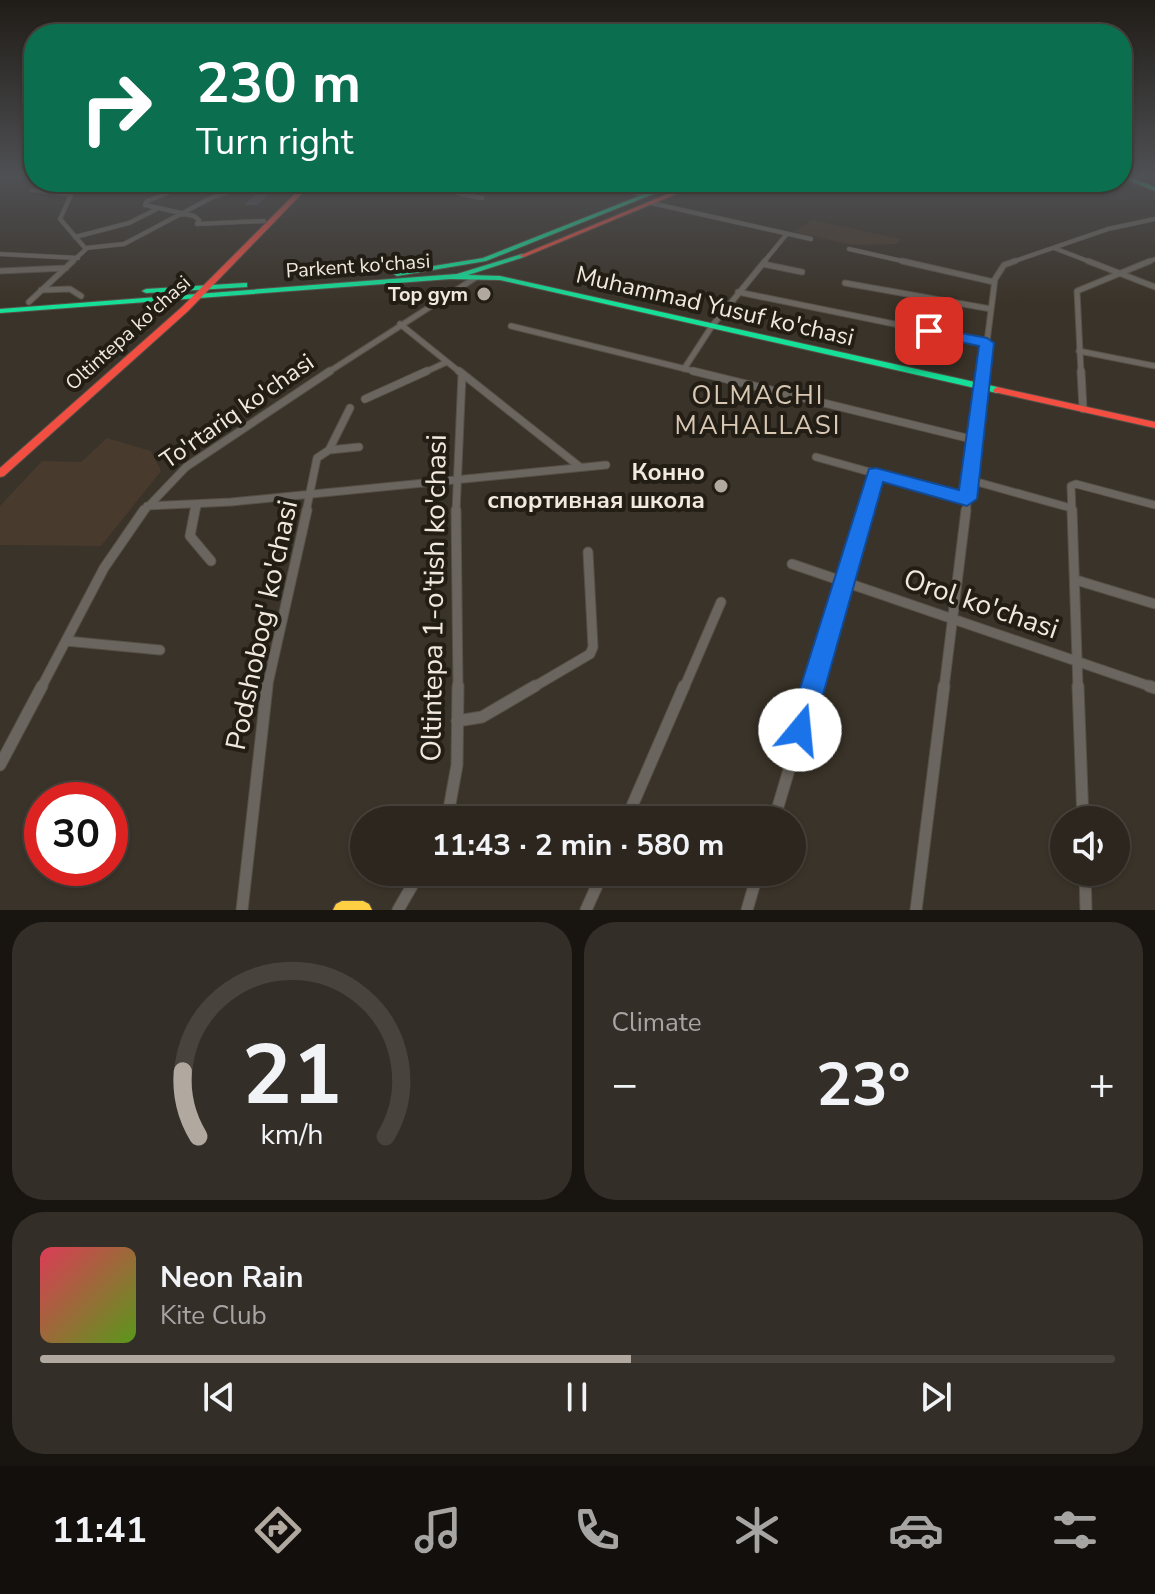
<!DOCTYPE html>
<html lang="en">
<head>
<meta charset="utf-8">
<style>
  :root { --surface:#2c261f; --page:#342e28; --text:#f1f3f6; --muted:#a6a5a4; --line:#48433d; --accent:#b1a99f }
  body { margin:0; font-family:"Nunito Sans",sans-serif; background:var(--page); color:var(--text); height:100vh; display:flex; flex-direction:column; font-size:30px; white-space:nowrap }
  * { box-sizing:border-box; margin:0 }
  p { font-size:26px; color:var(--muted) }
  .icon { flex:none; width:44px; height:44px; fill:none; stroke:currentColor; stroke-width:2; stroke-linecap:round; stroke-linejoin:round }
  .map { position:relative; height:910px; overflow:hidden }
  .drawer { display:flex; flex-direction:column; gap:12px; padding:12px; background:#181511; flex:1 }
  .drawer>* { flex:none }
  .top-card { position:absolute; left:24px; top:24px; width:1108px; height:168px; border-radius:32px; box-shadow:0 2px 6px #0004,0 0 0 2px var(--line); background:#0b6e4f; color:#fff; overflow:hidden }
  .tools { position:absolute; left:1050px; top:806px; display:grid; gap:16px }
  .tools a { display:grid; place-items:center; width:80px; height:80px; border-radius:50%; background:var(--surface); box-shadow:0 2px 6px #0004,0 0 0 2px var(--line); font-size:40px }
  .speed { position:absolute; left:24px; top:782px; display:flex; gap:16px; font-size:40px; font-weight:700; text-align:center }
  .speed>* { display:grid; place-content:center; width:104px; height:104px; border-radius:50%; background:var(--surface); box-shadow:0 2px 6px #0004,0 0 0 2px var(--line); line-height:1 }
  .speed .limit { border:12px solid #d22; background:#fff; color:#111 }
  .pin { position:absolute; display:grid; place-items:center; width:68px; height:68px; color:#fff; margin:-34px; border-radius:16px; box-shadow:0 4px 12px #0006 }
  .me { position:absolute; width:88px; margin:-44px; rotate:17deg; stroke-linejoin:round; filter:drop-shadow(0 0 6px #0008) }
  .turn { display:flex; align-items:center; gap:28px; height:168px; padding:0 40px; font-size:36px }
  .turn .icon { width:104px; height:104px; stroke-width:2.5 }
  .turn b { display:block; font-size:56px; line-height:68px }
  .big { font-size:60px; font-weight:700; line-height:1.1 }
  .drawer .widget { flex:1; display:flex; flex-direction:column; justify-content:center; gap:12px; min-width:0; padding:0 28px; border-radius:32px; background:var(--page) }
  .drawer .dial { align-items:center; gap:0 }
  .dial svg { height:208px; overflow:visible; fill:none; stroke:var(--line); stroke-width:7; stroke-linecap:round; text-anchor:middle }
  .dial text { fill:var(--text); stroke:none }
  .song { display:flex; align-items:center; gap:24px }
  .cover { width:96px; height:96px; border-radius:12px; background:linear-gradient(135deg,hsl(350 70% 55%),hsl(90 70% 35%)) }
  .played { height:8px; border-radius:4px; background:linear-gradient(90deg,var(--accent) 55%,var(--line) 55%) }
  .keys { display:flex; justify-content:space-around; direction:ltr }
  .heat { display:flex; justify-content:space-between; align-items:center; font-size:44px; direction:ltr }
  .drawer .tiles { flex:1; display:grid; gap:12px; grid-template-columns:1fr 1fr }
  .widget:last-child { grid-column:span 2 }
  .trip { position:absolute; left:350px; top:806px; width:456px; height:80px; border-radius:40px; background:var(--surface); box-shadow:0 2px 6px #0004,0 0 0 2px var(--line); font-weight:700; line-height:80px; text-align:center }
  .tab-bar { display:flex; height:128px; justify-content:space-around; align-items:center; background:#120f0c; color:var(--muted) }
  .tab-bar .icon { width:56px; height:56px }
  .tab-bar .selected { color:var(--accent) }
  .tab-bar b { font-size:36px; color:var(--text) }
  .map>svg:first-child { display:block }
  .industrial { fill:#483a2d }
  .building { fill:#4e4b50 }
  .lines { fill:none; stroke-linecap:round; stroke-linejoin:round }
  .street-far4-casing { stroke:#575047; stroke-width:5 }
  .street-far3-casing { stroke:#575047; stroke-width:7 }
  .street-far2-casing { stroke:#575047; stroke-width:9 }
  .street-far1-casing { stroke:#575047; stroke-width:11 }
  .street-casing { stroke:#575047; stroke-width:13 }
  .fast-casing { stroke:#575047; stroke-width:2 }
  .slow-casing { stroke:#575047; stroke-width:2 }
  .jam-casing { stroke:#575047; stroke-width:2 }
  .street-far4 { stroke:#6a655e; stroke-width:4 }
  .street-far3 { stroke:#6a655e; stroke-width:5 }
  .street-far2 { stroke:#6a655e; stroke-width:7 }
  .street-far1 { stroke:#6a655e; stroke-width:9 }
  .street { stroke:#6a655e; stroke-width:11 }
  .fast { fill:#16e098; fill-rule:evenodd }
  .slow { fill:#ffcf43; fill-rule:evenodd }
  .jam { fill:#f24e42; fill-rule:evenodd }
  .route { fill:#1a73e8; stroke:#114b97; stroke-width:2 }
  .poi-dot { fill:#b1a99f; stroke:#221d15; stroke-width:3 }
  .labels { text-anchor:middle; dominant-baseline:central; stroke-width:8; stroke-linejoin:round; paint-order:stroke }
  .far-street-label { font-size:20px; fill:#f1e9de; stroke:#221d15 }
  .far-poi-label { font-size:20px; font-weight:bold; fill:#f1e9de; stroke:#221d15; text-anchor:end }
  .street-label { font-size:24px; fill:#f1e9de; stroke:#221d15 }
  .poi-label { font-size:24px; font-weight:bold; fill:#f1e9de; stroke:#221d15; text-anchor:end }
  .neighbourhood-label { font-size:26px; letter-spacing:2px; fill:#d7c7b3; stroke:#221d15 }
  .near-street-label { font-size:28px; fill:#f1e9de; stroke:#221d15 }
</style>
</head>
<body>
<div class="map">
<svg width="1155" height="910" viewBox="0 0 1155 910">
  <rect width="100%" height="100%" fill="#3a3329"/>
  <!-- industrial -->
  <path class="industrial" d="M812,220L901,239L897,244L853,245L794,232Z
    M107,438L151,451L161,471L101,546L0,545V506L42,461L81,462Z"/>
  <!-- building -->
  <path class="building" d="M270,182H283L257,205H244Z"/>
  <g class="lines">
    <!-- street-far4 casing -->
    <g class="street-far4-casing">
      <path id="street-far4" d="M433,182L461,194L482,198
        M605,182L645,196
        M655,182L669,186
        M32,190L71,195L60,219L86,249L71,263
        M173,191L147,201L145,205L194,216L199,220L197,224L264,221
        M651,203L811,239
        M75,237L129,223L155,210
        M86,248L124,244L211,198L255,182
        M1054,248L1093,263
        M849,249L911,263
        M0,254L78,258
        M763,263L786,235
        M1009,263L1108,229L1155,219
        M1145,263L1155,259"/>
    </g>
    <!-- street-far3 casing -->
    <g class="street-far3-casing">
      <path id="street-far3" d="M902,261L994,282
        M1088,261L1155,287
        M763,264L802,272
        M0,271L66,268
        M845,283L991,309
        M41,290L70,289L81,296
        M738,292L987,343
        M29,302L73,261
        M400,324L461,373
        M511,326L702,373
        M1079,351L1155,366
        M684,369L712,326L765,261
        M327,373L475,278
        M423,373L447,362
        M983,373L995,279L1004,265L1015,261
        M1081,373L1077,291L1150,261"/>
    </g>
    <!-- street-far2 casing -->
    <g class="street-far2-casing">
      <path id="street-far2" d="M459,371L580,467
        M693,371L975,440
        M1081,371L1083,409
        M365,399L427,371
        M329,450L359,447
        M816,457L967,499
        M970,480L1071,508
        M147,506L231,502L606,465
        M143,512L186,467L330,371
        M195,512L198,504
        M306,512L317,458L329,450L350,408
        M456,512L462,375
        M865,512L876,474
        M966,512L984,371
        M1072,512L1071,486L1076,484L1155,505"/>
    </g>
    <!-- street-far1 casing -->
    <g class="street-far1-casing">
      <path id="street-far1" d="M195,510L190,536L211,561
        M456,510L458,688
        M1072,510L1078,688
        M792,564L1155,688
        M1076,580L1155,604
        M66,641L160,650
        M41,688L104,568L144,510
        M267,688L307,510
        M532,688L590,654L593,647L588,552
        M684,688L721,602
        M813,688L865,510
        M944,688L966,510"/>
    </g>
    <!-- street casing -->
    <g class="street-casing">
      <path id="street" d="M1078,686L1083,820
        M1149,686L1155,688
        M457,721L482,717L535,686
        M0,765L42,686
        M447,820L457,765L458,686
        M626,820L684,686
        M774,820L814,686
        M1085,872L1086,910
        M242,910L267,686
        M398,910L420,872
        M586,910L603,872
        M747,910L758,872
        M916,910L944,686"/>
    </g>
    <!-- fast casing -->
    <g class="fast-casing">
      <path id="fast" d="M1122,176H1127L1155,187V191L1122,178Z
        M675,182H683L486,261L397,276L394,274L397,272L483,258Z
        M522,254L524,255V257L468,275L500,276L997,387L1001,390L997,393L500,280L450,279L0,313V309L457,274Z
        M244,283H247V287L146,293L142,291L146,289Z"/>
    </g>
    <!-- slow casing -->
    <g class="slow-casing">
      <path id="slow" d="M342,901H363L369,904L372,910H333L336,904Z"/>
    </g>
    <!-- jam casing -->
    <g class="jam-casing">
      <path id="jam" d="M307,182H313L188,311L4,476L0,477V468L182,307Z
        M697,182H705L524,257L519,256Z
        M997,387L1155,422V428L994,392L993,390Z"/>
    </g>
    <!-- street-far4 -->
    <use href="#street-far4" class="street-far4"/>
    <!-- street-far3 -->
    <use href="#street-far3" class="street-far3"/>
    <!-- street-far2 -->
    <use href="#street-far2" class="street-far2"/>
    <!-- street-far1 -->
    <use href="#street-far1" class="street-far1"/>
    <!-- street -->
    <use href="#street" class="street"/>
    <!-- fast -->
    <use href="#fast" class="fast"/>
    <!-- slow -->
    <use href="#slow" class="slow"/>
    <!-- jam -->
    <use href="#jam" class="jam"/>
  </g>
  <!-- sky -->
  <linearGradient id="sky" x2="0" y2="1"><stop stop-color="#201c17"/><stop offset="0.58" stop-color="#4f5054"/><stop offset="1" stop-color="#4f5054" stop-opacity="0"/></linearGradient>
  <rect width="1155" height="303" fill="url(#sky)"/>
  <!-- route -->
  <path class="route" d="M929,327L987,338L994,343L977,499L967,506L883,482L813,730L810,739L800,743L791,739L787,730L869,469L876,468L959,490L979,346L924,334L922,331Z"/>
  <!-- markers -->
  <g class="poi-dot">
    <circle cx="484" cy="294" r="8"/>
    <circle cx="721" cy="486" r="8"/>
  </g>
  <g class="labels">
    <!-- far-street labels -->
    <g class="far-street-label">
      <text transform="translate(358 266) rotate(-4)">Parkent ko'chasi</text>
      <text transform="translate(128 333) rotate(-42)">Oltintepa ko'chasi</text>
    </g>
    <!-- far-poi labels -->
    <g class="far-poi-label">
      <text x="468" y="294">Top gym</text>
    </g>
    <!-- street labels -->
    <g class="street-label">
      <text transform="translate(715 306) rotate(13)">Muhammad Yusuf ko'chasi</text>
      <text transform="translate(237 411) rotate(-35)">To'rtariq ko'chasi</text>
    </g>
    <!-- poi labels -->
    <g class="poi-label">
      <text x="705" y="472">Конно<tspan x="705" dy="28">спортивная школа</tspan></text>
    </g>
    <!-- neighbourhood labels -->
    <g class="neighbourhood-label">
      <text x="758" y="395">OLMACHI<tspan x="758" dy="30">MAHALLASI</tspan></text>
    </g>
    <!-- near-street labels -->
    <g class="near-street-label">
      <text transform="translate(434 598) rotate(-89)">Oltintepa 1-o'tish ko'chasi</text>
      <text transform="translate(981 604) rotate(19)">Orol ko'chasi</text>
      <text transform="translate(262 625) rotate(-78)">Podshobog' ko'chasi</text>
    </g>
  </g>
</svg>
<div class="tools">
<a><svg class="icon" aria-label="sound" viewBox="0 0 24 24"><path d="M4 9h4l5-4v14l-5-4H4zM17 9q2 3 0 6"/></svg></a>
</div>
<div class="speed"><div class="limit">30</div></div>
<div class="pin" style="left:929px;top:331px;background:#d93025"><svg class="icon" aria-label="arrive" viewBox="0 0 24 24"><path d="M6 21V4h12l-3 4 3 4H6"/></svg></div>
<svg class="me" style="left:800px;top:730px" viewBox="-20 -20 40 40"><circle r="19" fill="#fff"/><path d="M0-13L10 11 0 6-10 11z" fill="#1a73e8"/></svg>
<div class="trip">11:43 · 2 min · 580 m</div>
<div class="top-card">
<div class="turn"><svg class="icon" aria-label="right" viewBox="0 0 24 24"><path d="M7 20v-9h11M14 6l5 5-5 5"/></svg><div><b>230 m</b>Turn right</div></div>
</div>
</div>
<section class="drawer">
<div class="tiles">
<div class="widget dial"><svg viewBox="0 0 100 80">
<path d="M14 69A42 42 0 1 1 86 69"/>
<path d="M14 69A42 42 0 0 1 8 44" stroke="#b1a99f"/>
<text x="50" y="56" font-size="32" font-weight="700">21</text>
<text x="50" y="72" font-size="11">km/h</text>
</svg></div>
<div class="widget"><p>Climate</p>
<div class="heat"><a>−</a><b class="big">23°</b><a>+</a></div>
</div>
<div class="widget">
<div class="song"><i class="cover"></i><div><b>Neon Rain</b><p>Kite Club</p></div></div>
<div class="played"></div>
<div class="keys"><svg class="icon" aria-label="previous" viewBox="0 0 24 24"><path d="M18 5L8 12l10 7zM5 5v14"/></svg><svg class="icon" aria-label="pause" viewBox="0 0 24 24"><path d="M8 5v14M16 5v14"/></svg><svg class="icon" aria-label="next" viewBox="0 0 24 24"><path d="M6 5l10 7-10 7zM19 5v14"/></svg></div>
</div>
</div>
</section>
<nav class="tab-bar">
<b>11:41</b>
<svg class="icon selected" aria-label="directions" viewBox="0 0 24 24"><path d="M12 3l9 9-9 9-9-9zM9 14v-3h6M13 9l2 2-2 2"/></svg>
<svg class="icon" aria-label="music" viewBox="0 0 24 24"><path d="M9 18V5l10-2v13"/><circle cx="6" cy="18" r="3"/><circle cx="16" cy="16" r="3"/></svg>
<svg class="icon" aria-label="phone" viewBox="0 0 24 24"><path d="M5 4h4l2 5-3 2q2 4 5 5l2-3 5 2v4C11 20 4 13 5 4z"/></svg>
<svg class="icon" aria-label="climate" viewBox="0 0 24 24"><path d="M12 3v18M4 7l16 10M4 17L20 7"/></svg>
<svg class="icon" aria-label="car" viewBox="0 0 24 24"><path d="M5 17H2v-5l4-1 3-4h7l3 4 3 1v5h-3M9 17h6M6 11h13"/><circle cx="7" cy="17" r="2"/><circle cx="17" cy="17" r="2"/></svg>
<svg class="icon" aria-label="filters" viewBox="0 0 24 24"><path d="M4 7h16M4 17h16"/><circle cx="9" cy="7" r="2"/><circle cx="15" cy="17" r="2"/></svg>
</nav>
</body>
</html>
